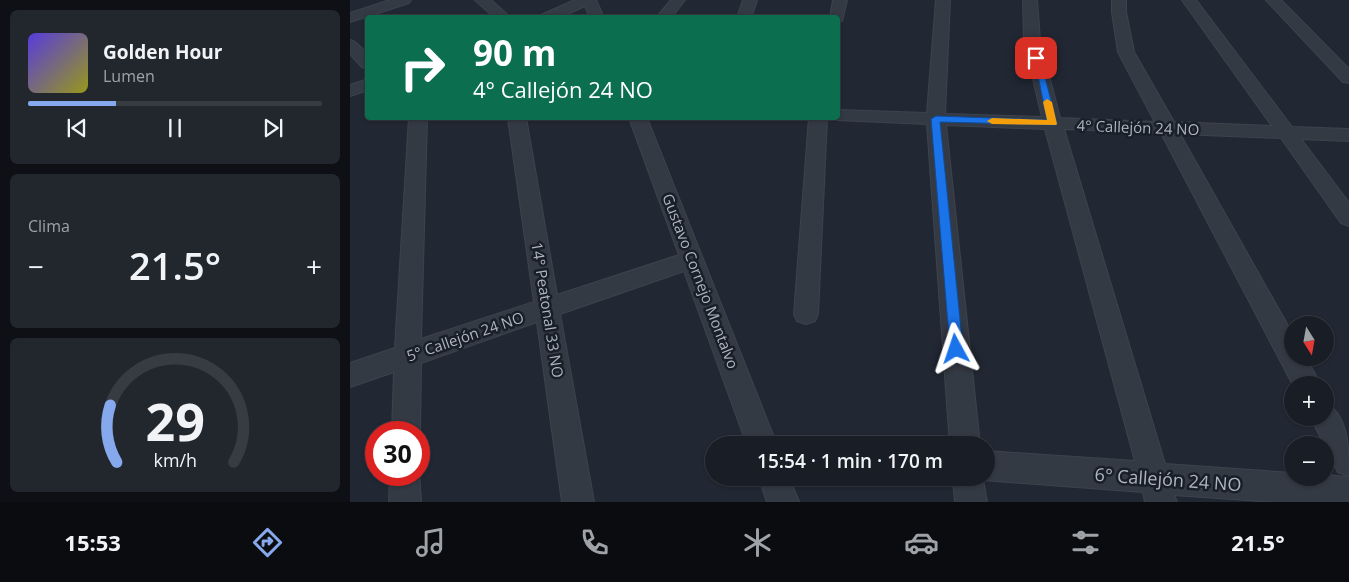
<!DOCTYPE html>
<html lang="es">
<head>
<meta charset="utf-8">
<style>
  :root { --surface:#191e26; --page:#22272e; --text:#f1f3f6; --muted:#9fa2a7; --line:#373c43; --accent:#86a9ed }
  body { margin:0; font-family:"Open Sans",sans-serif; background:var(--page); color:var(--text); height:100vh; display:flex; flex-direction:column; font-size:19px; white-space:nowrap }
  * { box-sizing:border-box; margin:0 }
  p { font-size:16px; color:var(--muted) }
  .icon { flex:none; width:28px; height:28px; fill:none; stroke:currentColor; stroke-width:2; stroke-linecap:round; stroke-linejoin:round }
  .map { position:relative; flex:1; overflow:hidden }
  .side { display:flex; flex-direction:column; gap:10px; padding:10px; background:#0e1015; width:350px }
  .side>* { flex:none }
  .hud { position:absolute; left:15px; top:15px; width:475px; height:105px; border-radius:5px; box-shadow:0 1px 4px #0004,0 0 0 1px var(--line); background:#0b6e4f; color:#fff; overflow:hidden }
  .needle { width:32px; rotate:169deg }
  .buttons { position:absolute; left:934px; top:316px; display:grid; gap:10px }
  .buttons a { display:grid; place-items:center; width:50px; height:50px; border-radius:50%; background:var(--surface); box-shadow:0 1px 4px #0004,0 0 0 1px var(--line); font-size:25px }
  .speed { position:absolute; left:15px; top:421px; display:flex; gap:10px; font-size:25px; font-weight:700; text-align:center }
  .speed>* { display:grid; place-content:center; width:65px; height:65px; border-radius:50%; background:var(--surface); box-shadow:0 1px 4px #0004,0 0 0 1px var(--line); line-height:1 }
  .speed .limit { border:8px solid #d22; background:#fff; color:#111 }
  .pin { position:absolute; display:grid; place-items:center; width:42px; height:42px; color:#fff; margin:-21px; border-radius:10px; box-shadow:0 2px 8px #0006 }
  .me { position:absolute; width:55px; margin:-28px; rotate:355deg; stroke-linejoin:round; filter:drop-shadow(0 0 4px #0008) }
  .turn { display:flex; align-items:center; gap:18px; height:105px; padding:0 25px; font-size:22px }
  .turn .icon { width:65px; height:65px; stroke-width:2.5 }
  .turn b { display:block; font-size:35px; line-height:42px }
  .big { font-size:38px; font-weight:600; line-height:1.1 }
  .side .card { flex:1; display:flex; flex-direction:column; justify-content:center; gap:8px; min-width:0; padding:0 18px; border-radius:8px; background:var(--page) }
  .side .dial { align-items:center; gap:0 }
  .dial svg { height:130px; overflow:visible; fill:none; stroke:var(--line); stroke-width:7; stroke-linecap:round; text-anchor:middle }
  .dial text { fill:var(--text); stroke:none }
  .song { display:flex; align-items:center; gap:15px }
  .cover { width:60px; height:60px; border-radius:8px; background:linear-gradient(135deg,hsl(250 70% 55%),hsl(60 70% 35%)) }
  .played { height:5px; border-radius:2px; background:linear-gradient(90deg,var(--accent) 30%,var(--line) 30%) }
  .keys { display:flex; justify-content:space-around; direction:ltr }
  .heat { display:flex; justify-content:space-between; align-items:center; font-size:28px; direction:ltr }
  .trip { position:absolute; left:355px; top:436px; width:290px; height:50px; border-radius:25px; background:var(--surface); box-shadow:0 1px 4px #0004,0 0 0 1px var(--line); font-weight:600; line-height:50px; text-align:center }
  .tab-bar { display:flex; height:80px; justify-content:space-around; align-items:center; background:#0a0c0f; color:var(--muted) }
  .tab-bar .icon { width:35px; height:35px }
  .tab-bar .on { color:var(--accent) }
  .tab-bar b { font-size:22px; color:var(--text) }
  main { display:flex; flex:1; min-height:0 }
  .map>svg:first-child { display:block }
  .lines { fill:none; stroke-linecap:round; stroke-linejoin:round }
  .street-casing { stroke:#3d434e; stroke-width:2 }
  .street { fill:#343a44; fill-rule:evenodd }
  .route { fill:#1a73e8; stroke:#114b97 }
  .slow { fill:#f59e0b }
  .labels { text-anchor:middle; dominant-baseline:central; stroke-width:5; stroke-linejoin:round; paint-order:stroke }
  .street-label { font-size:15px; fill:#aeb4c1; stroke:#191f28 }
  .near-street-label { font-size:18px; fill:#aeb4c1; stroke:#191f28 }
</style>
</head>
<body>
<main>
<section class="side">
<div class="card">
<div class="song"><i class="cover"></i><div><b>Golden Hour</b><p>Lumen</p></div></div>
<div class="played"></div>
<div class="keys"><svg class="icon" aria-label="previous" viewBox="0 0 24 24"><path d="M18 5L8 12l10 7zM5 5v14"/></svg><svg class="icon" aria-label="pause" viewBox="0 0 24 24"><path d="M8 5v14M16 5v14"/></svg><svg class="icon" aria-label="next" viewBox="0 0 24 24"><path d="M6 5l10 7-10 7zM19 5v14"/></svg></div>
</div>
<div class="card"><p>Clima</p>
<div class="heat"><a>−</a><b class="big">21.5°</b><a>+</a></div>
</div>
<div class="card dial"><svg viewBox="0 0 100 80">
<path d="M14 69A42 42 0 1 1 86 69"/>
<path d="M14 69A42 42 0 0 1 10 34" stroke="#86a9ed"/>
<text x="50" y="56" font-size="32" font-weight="700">29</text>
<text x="50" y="72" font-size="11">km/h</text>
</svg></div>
</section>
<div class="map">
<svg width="999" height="502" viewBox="0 0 999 502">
  <rect width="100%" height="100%" fill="#212833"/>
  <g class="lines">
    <!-- street casing -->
    <g class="street-casing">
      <path id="street" d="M40,0H61L59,3L0,22V13Z
        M125,0H141L161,18H145Z
        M225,0H246L254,18H240L235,6L209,18H189L191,15Z
        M321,0H335L321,18H306Z
        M393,0H407L401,18H387Z
        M483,0H497L492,21L488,22V18H480Z
        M586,0H600L595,114L692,117L674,41L673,0H687L690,41L710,118L805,122L768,52L762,12V0H776V12L784,52L824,122L922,126L832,0H846L942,127L999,129V141L951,139L999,203V226L991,223L931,138L830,134L942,333V358H956L971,385H943L811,133L714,129L815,464L942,473V478H975V475L999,477V502H925L824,495L827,502H795L793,492L633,480L637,502H605L603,478H636V451L785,461L695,129L596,125L630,445H600L577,124L488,120L481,118H488V110L577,113Z
        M916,0H931L999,69V83L993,82Z
        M0,40L5,42L18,54V69L12,67L0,54Z
        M18,79V90L0,96V85Z
        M59,118H77L71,339L184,302L158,118H176L207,295L329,255L279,118H297L427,445H397L334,271L210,314L244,502H212L187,322L71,363L70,432L69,436V432H42L44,372L0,387V363L45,348Z
        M459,118H477L468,314L465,321L456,324L447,321L444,314Z
        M975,403C999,415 999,450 999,476L988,472L961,418H975Z
        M69,472L71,502H39L40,475H69Z
        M409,478H439L449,502H417Z"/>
    </g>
    <!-- street -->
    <use href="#street" class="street"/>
  </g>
  <!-- route -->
  <path class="route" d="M684,56L690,58L707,124L706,125L590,122L613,349L611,353L606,355L602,353L600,349L581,119L586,116L697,120Z"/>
  <!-- slow -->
  <path class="slow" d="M697,99L702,102L707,124L706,125L642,124L637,121L642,118L697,120L693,102Z"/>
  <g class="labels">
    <!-- street labels -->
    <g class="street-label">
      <text transform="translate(788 127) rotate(2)">4° Callejón 24 NO</text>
      <text transform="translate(351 281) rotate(69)">Gustavo Cornejo Montalvo</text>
      <text transform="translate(198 310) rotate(81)">14° Peatonal 33 NO</text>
      <text transform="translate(115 336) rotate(-19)">5° Callejón 24 NO</text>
    </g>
    <!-- near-street labels -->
    <g class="near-street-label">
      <text transform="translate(818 479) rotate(4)">6° Callejón 24 NO</text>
    </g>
  </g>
</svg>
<div class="buttons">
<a><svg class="needle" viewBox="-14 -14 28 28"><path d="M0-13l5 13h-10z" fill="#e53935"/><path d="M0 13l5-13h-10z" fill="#9fa2a7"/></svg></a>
<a>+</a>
<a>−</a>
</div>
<div class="speed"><div class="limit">30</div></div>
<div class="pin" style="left:686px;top:58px;background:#d93025"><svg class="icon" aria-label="arrive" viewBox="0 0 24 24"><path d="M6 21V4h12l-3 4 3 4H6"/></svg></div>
<svg class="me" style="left:606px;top:349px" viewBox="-20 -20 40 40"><path d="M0-17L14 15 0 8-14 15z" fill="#1a73e8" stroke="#fff" stroke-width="4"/></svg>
<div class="trip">15:54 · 1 min · 170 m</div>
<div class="hud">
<div class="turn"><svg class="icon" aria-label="right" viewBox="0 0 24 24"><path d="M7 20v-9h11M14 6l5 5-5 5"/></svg><div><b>90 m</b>4° Callejón 24 NO</div></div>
</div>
</div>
</main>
<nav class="tab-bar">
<b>15:53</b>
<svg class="icon on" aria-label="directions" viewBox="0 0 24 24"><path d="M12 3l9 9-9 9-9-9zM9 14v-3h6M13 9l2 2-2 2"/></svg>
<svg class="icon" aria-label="music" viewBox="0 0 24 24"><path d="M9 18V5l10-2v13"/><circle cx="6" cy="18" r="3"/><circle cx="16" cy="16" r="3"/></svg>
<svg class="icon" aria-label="phone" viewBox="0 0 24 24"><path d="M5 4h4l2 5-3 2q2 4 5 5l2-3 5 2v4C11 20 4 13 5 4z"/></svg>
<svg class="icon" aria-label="climate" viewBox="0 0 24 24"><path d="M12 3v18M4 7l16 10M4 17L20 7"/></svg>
<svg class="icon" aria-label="car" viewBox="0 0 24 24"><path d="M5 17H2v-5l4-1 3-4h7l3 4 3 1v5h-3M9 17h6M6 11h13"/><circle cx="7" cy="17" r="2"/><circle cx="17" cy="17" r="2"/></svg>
<svg class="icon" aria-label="filters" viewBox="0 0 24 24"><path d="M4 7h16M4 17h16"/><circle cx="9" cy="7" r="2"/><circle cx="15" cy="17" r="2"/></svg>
<b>21.5°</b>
</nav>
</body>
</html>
